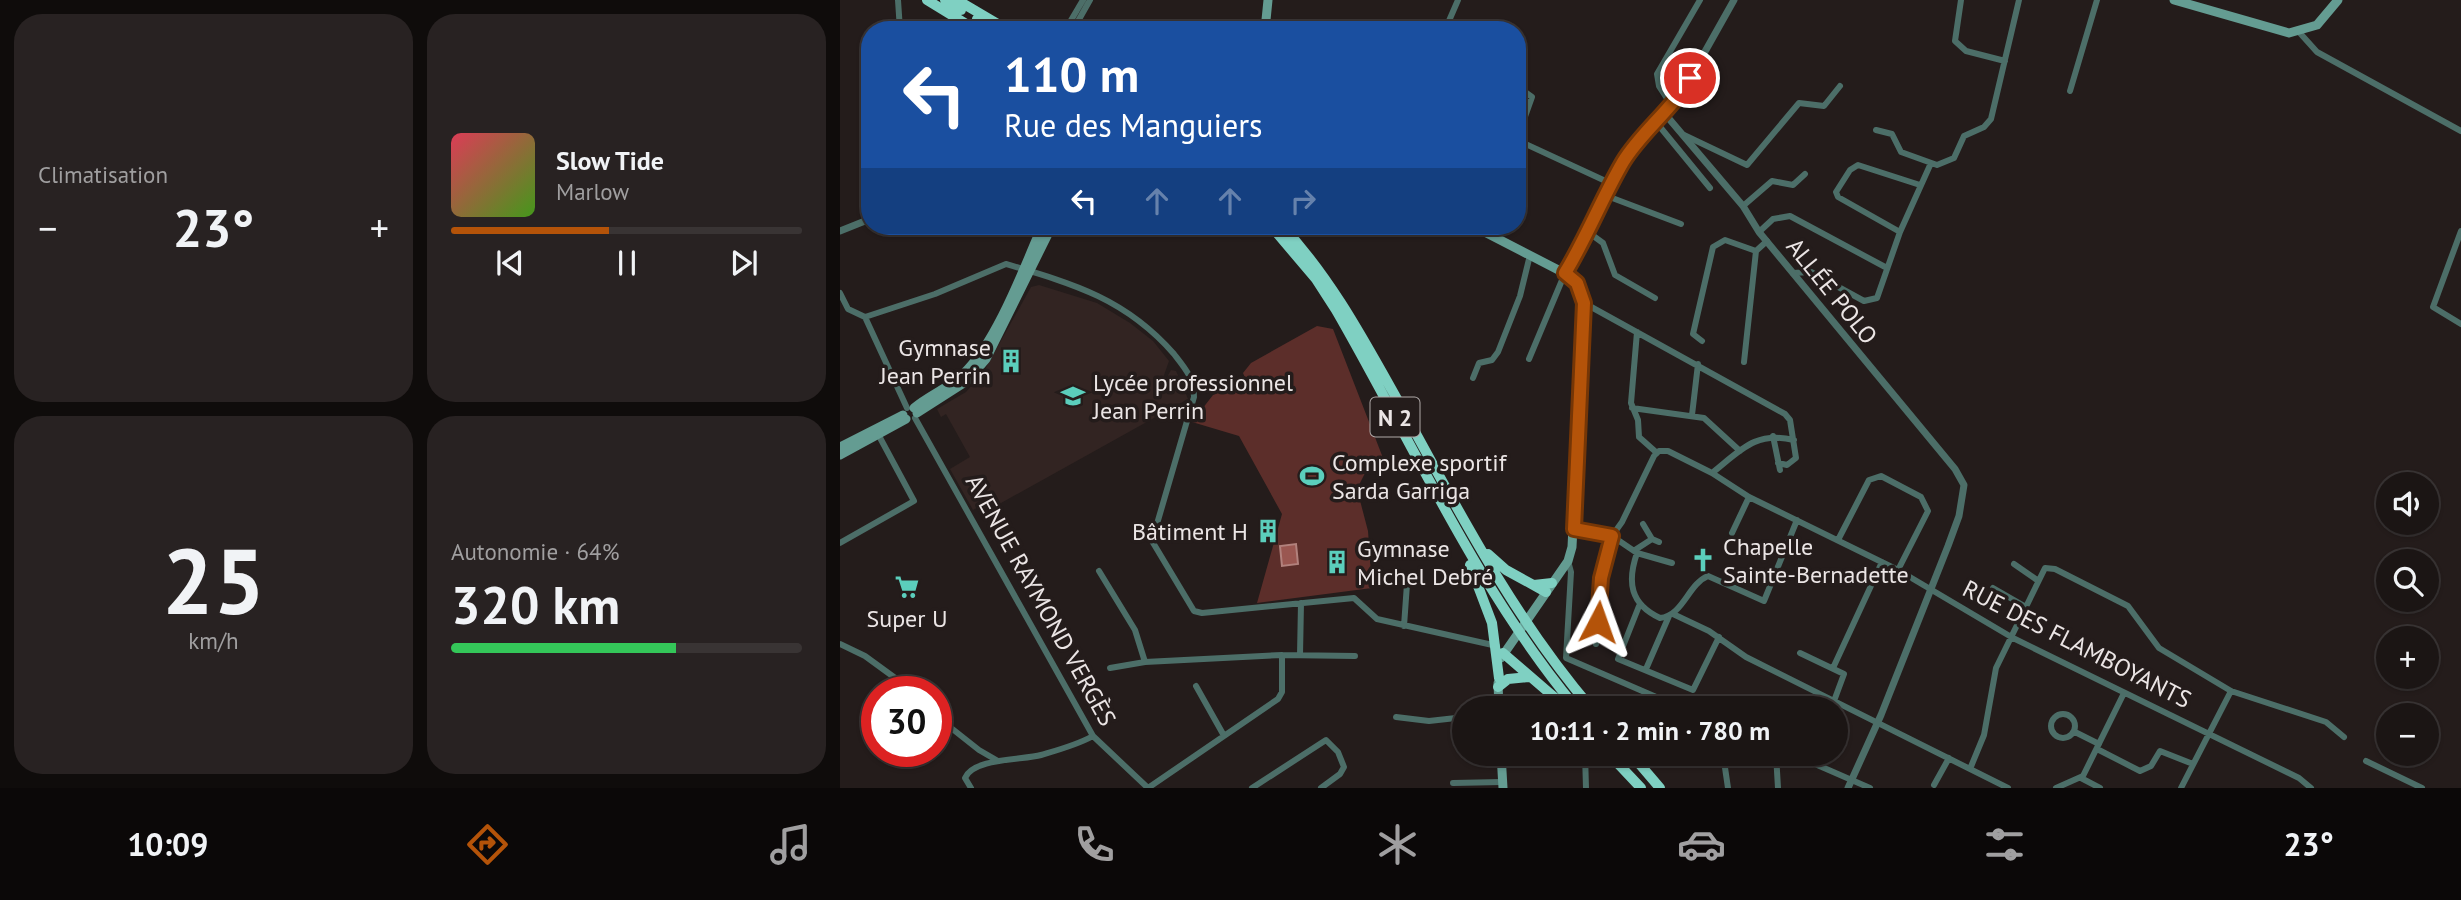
<!DOCTYPE html>
<html lang="fr">
<head>
<meta charset="utf-8">
<style>
  :root { --surface:#1b1514; --page:#282222; --text:#f1f3f6; --muted:#a09fa0; --line:#393434; --accent:#b45309 }
  body { margin:0; font-family:"PT Sans",sans-serif; background:var(--page); color:var(--text); height:100vh; display:flex; flex-direction:column; font-size:26px; white-space:nowrap }
  * { box-sizing:border-box; margin:0 }
  p { font-size:23px; color:var(--muted) }
  .icon { flex:none; width:38px; height:38px; fill:none; stroke:currentColor; stroke-width:2; stroke-linecap:round; stroke-linejoin:round }
  .map { position:relative; flex:1; overflow:hidden }
  .drawer { display:flex; flex-direction:column; gap:14px; padding:14px; background:#0f0c0b; width:840px }
  .drawer>* { flex:none }
  .top-card { position:absolute; left:21px; top:21px; width:665px; height:214px; border-radius:28px; box-shadow:0 2px 5px #0004,0 0 0 2px var(--line); background:#1a4fa0; color:#fff; overflow:hidden }
  .buttons { position:absolute; left:1536px; top:472px; display:grid; gap:14px }
  .buttons a { display:grid; place-items:center; width:63px; height:63px; border-radius:50%; background:var(--surface); box-shadow:0 2px 5px #0004,0 0 0 2px var(--line); font-size:35px }
  .speed { position:absolute; left:21px; top:676px; display:flex; gap:14px; font-size:35px; font-weight:700; text-align:center }
  .speed>* { display:grid; place-content:center; width:91px; height:91px; border-radius:50%; background:var(--surface); box-shadow:0 2px 5px #0004,0 0 0 2px var(--line); line-height:1 }
  .speed .limit { border:10px solid #d22; background:#fff; color:#111 }
  .pin { position:absolute; display:grid; place-items:center; width:60px; height:60px; color:#fff; margin:-30px; border:4px solid #fff; border-radius:50%; box-shadow:0 2px 7px #0007 }
  .me { position:absolute; width:77px; margin:-38px; rotate:4deg; stroke-linejoin:round; filter:drop-shadow(0 0 5px #0008) }
  .turn { display:flex; align-items:center; gap:24px; height:147px; padding:0 28px; font-size:32px }
  .turn .icon { width:91px; height:91px; stroke-width:2.5 }
  .turn b { display:block; font-size:49px; line-height:60px }
  .lanes { display:flex; align-items:center; height:66px; padding:0 28px; background:#0003; justify-content:center; gap:35px; direction:ltr }
  .lanes .off { opacity:.35 }
  .big { font-size:52px; font-weight:600; line-height:1.1 }
  .drawer .widget { flex:1; display:flex; flex-direction:column; justify-content:center; gap:10px; min-width:0; padding:0 24px; border-radius:28px; background:var(--page) }
  .drawer .dial { align-items:center; gap:0 }
  .dial b { font-size:91px; line-height:1 }
  .song { display:flex; align-items:center; gap:21px }
  .cover { width:84px; height:84px; border-radius:10px; background:linear-gradient(135deg,hsl(350 70% 55%),hsl(100 70% 35%)) }
  .played { height:7px; border-radius:4px; background:linear-gradient(90deg,var(--accent) 45%,var(--line) 45%) }
  .keys { display:flex; justify-content:space-around; direction:ltr }
  .heat { display:flex; justify-content:space-between; align-items:center; font-size:38px; direction:ltr }
  .charge { height:10px; border-radius:5px; background:linear-gradient(90deg,#34c759 64%,var(--line) 0) }
  .drawer .tiles { flex:1; display:grid; gap:14px; grid-template-columns:repeat(2,1fr) }
  .trip { position:absolute; left:612px; top:696px; width:396px; height:70px; border-radius:35px; background:var(--surface); box-shadow:0 2px 5px #0004,0 0 0 2px var(--line); font-weight:600; line-height:70px; text-align:center }
  .dock { display:flex; height:112px; justify-content:space-around; align-items:center; background:#0b0808; color:var(--muted) }
  .dock .icon { width:49px; height:49px }
  .dock .selected { color:var(--accent) }
  .dock b { font-size:32px; color:var(--text) }
  main { display:flex; flex:1; min-height:0 }
  .map>svg:first-child { display:block }
  .built { fill:#322422 }
  .green { fill:#5c2e2a }
  .water { fill:#9a5751; stroke:#b2827d; stroke-width:2 }
  .lines { fill:none; stroke-linecap:round; stroke-linejoin:round }
  .minor { stroke:#4c6e68; stroke-width:6 }
  .tertiary { stroke:#4c6e68; stroke-width:7 }
  .secondary { stroke:#649c92; stroke-width:9 }
  .trunk { stroke:#7fd0c2; stroke-width:10 }
  .route-casing { stroke:#753606; stroke-width:18 }
  .route { stroke:#b45309; stroke-width:12 }
  .labels { text-anchor:middle; dominant-baseline:central; stroke-width:7; stroke-linejoin:round; paint-order:stroke }
  .shield { fill:#241c1b; stroke:#afa9a8; stroke-width:2 }
  .shield-label { font-size:23px; font-weight:bold; fill:#ebe5e5 }
  .street-label { font-size:24px; fill:#ebe5e5; stroke:#241c1b }
  .poi-label { font-size:24px; fill:#ebe5e5; stroke:#241c1b; text-anchor:start }
</style>
</head>
<body>
<main>
<section class="drawer">
<div class="tiles">
<div class="widget"><p>Climatisation</p>
<div class="heat"><a>−</a><b class="big">23°</b><a>+</a></div>
</div>
<div class="widget">
<div class="song"><i class="cover"></i><div><b>Slow Tide</b><p>Marlow</p></div></div>
<div class="played"></div>
<div class="keys"><svg class="icon" aria-label="previous" viewBox="0 0 24 24"><path d="M18 5L8 12l10 7zM5 5v14"/></svg><svg class="icon" aria-label="pause" viewBox="0 0 24 24"><path d="M8 5v14M16 5v14"/></svg><svg class="icon" aria-label="next" viewBox="0 0 24 24"><path d="M6 5l10 7-10 7zM19 5v14"/></svg></div>
</div>
<div class="widget dial"><b>25</b><p>km/h</p></div>
<div class="widget"><p>Autonomie · 64%</p><b class="big">320 km</b><div class="charge"></div></div>
</div>
</section>
<div class="map">
<svg width="1621" height="788" viewBox="0 0 1621 788">
  <rect width="100%" height="100%" fill="#241c1b"/>
  <!-- built -->
  <path class="built" d="M199,285L257,303L290,323L313,341L329,361L323,378L326,379L331,370L336,371L348,399L152,508L148,501L133,510L110,469L130,457L106,414L101,417L97,409L126,392L143,373L191,287Z"/>
  <!-- green -->
  <path class="green" d="M477,326L493,329L543,458L530,463L517,489L528,531L532,588L417,603L442,514L399,436L352,422L373,395L406,380L403,373L411,363Z"/>
  <!-- water -->
  <path class="water" d="M456,544L458,564L442,566L440,546Z"/>
  <g class="lines">
    <!-- minor -->
    <path class="minor" d="M58,0L60,30
      M1121,0L1115,41L1126,51L1165,61
      M222,29L230,22L243,0
      M109,30H113
      M233,30L250,0
      M605,30L618,0
      M1459,32L1477,52L1621,131
      M677,86L692,97L677,139
      M1230,91L1257,0
      M832,106L819,86L817,74L860,0
      M816,122L870,188
      M1036,130L1052,134L1061,152L1097,165L1114,158L1124,136L1144,127L1151,119L1179,0
      M844,135L907,165L959,103L984,106L1000,86
      M677,140L772,184
      M767,196L841,224
      M903,206L932,181L953,185L965,174
      M1621,231L1593,307L1621,324
      M748,232L763,243L775,275L815,298
      M919,232L933,219L950,216L1047,268
      M1060,232L998,197L996,192L1010,170L1018,165L1080,185
      M953,273L971,272L1024,301L1037,298L1060,232L1091,163
      M0,293L8,309L25,317L95,294L166,264C234,284 286,299 334,354C345,368 354,378 354,397L312,541L354,611L362,613L514,598L537,619L657,646
      M744,303L945,414L950,420L956,458L947,465L938,463
      M25,317L67,408
      M797,332L791,403L798,420L799,437L817,453
      M862,341L853,334L873,247L885,240L916,251L927,241
      M689,359L725,273
      M904,362L916,251
      M633,378L639,363L652,360L658,352L680,296L690,255
      M792,408L864,418L900,451
      M852,415L858,364
      M75,418L253,736L308,788
      M933,436L940,470
      M872,473C901,450 915,431 954,440
      M803,524L812,539L819,542
      M734,529L772,536L797,553L832,563
      M892,533L909,497
      M998,540L1029,480L1041,476L1081,497L1088,511L1058,570
      M0,543L74,501L38,434
      M795,550L812,539
      M797,553C787,582 790,604 820,618C843,616 848,584 868,576L924,601L957,520
      M728,561L731,572L726,658L844,709
      M1174,564L1197,580
      M259,571L295,630L305,662L442,655
      M1153,588L1186,607
      M799,606L778,659L853,690L879,637
      M833,614L869,631L906,657L1168,788
      M564,626L567,584
      M0,644L25,656L73,691
      M756,644L761,578L772,536L782,522L814,456L819,451H828L872,473L909,497L1058,570L1173,638L1459,778L1471,788
      M960,653L1004,674L994,701
      M460,655L461,603
      M270,668L305,662
      M993,668L1042,562
      M806,669L829,616
      M356,686L383,734
      M805,709L811,695
      M1211 726a12 12 0 1 1 24 0a12 12 0 1 1-24 0Z
      M96,716L139,750L158,761
      M556,717L589,721L625,717
      M1235,732L1259,744
      M1257,749L1300,771L1311,766L1320,751L1353,764
      M745,754L746,788
      M883,754L888,788
      M936,754L938,788
      M952,754L1030,788
      M1526,761L1582,788
      M1130,769L1144,735L1156,668L1205,568L1215,569L1288,606L1319,648L1391,691L1486,722L1504,737
      M1241,778L1260,788
      M613,783L662,782
      M1094,785L1109,758
      M131,788L125,778C133,758 183,760 201,755C218,750 237,745 253,736
      M308,788L438,699L442,692V655L515,656
      M412,788L486,740L498,752L504,767L500,774L481,788
      M1216,788L1243,776L1284,693
      M1341,788L1391,691"/>
    <!-- tertiary -->
    <path class="tertiary" d="M825,114L903,206L919,232L1115,469L1124,485L1119,516L1108,546L1041,715L1008,788
      M0,231L30,219
      M725,273L782,163L840,96L894,0"/>
    <!-- secondary -->
    <path class="secondary" d="M1334,0L1449,33L1477,25L1498,0
      M425,30L428,0
      M633,226L730,276L741,291L744,303L732,547L728,561L661,658
      M74,408C89,395 109,388 123,374C156,343 184,268 202,226
      M77,413L127,381L146,359L212,226
      M0,447L63,415
      M0,455L66,419
      M658,683L659,709
      M661,754L663,788"/>
    <!-- trunk -->
    <path class="trunk" d="M87,0L136,30
      M105,0L121,10
      M117,0L168,30
      M137,19L155,30
      M431,226L476,279L496,310C574,445 637,589 737,709
      M442,226C492,279 526,344 562,408C619,512 674,618 752,709
      M648,554L666,570L706,592
      M630,565L652,623L659,678
      M694,585L712,583
      M663,653L728,709
      M658,687L668,679L689,677
      M769,754L801,788
      M791,754L820,788"/>
  </g>
  <g class="lines">
    <!-- route casing -->
    <g class="route-casing">
      <path id="route" d="M758,622L761,578L772,536L734,529L744,303L737,283L725,273C747,237 762,198 783,162C802,131 832,110 850,78"/>
    </g>
    <!-- route -->
    <use href="#route" class="route"/>
  </g>
  <!-- icons -->
  <defs>
    <g id="building-bare" transform="scale(1.89)"><path d="M-4-6H4V6H1V3H-1V6H-4ZM-2.5-4.3h1.7v1.8h-1.7ZM.8-4.3h1.7v1.8H.8ZM-2.5-1h1.7V.8h-1.7ZM.8-1h1.7V.8H.8Z" fill="#5bcebc" stroke="#241c1b" stroke-width="2.5" paint-order="stroke"/></g>
    <g id="school-bare" transform="scale(1.89)"><path d="M0-5L7-2L0 1L-7-2ZM-4 1L0 2.5L4 1V4Q0 6-4 4Z" fill="#5bcebc" stroke="#241c1b" stroke-width="2.5" paint-order="stroke"/></g>
    <g id="stadium-bare" transform="scale(1.89)"><path d="M0-5a6.5 5 0 1 0 0 10a6.5 5 0 1 0 0-10ZM-3.5-1.8h7v3.6h-7Z" fill="#5bcebc" stroke="#241c1b" stroke-width="2.5" paint-order="stroke"/></g>
    <g id="church-bare" transform="scale(1.89)"><path d="M-1.2-6h2.4v3.5h3.3v2.4h-3.3V6h-2.4V-.1h-3.3v-2.4h3.3Z" fill="#5bcebc" stroke="#241c1b" stroke-width="2.5" paint-order="stroke"/></g>
    <g id="supermarket-bare" transform="scale(1.89)"><path d="M-6-5.5h2.5l.6 2H6L4.5 2H-2.5L-4.4-4H-6ZM-1.5 3.2a1.3 1.3 0 1 0 .1 0ZM3 3.2a1.3 1.3 0 1 0 .1 0Z" fill="#5bcebc" stroke="#241c1b" stroke-width="2.5" paint-order="stroke"/></g>
  </defs>
  <g fill-rule="evenodd">
    <use href="#building-bare" x="171" y="361"/>
    <use href="#school-bare" x="233" y="396"/>
    <use href="#stadium-bare" x="472" y="476"/>
    <use href="#building-bare" x="428" y="531"/>
    <use href="#church-bare" x="863" y="560"/>
    <use href="#building-bare" x="497" y="562"/>
    <use href="#supermarket-bare" x="67" y="587"/>
  </g>
  <g class="labels">
    <!-- shield labels -->
    <rect class="shield" x="530.5" y="397.5" width="49" height="39" rx="5"/>
    <g class="shield-label">
      <text x="555" y="417">N 2</text>
    </g>
    <!-- street labels -->
    <g class="street-label">
      <text transform="translate(992 291) rotate(51)">ALLÉE POLO</text>
      <text transform="translate(201 600) rotate(61)">AVENUE RAYMOND VERGÈS</text>
      <text transform="translate(1237 644) rotate(27)">RUE DES FLAMBOYANTS</text>
    </g>
    <!-- poi labels -->
    <g class="poi-label">
      <text x="151" y="347" text-anchor="end">Gymnase<tspan x="151" dy="28">Jean Perrin</tspan></text>
      <text x="253" y="382">Lycée professionnel<tspan x="253" dy="28">Jean Perrin</tspan></text>
      <text x="492" y="462">Complexe sportif<tspan x="492" dy="28">Sarda Garriga</tspan></text>
      <text x="408" y="531" text-anchor="end">Bâtiment H</text>
      <text x="883" y="546">Chapelle<tspan x="883" dy="28">Sainte-Bernadette</tspan></text>
      <text x="517" y="548">Gymnase<tspan x="517" dy="28">Michel Debré</tspan></text>
      <text x="67" y="618" text-anchor="middle">Super U</text>
    </g>
  </g>
</svg>
<div class="buttons">
<a><svg class="icon" aria-label="sound" viewBox="0 0 24 24"><path d="M4 9h4l5-4v14l-5-4H4zM17 9q2 3 0 6"/></svg></a>
<a><svg class="icon" aria-label="search" viewBox="0 0 24 24"><circle cx="10" cy="10" r="6"/><path d="M15 15l6 6"/></svg></a>
<a>+</a>
<a>−</a>
</div>
<div class="speed"><div class="limit">30</div></div>
<div class="pin" style="left:850px;top:78px;background:#d93025"><svg class="icon" aria-label="arrive" viewBox="0 0 24 24"><path d="M6 21V4h12l-3 4 3 4H6"/></svg></div>
<svg class="me" style="left:758px;top:622px" viewBox="-20 -20 40 40"><path d="M0-17L14 15 0 8-14 15z" fill="#b45309" stroke="#fff" stroke-width="4"/></svg>
<div class="trip">10:11 · 2 min · 780 m</div>
<div class="top-card">
<div class="turn"><svg class="icon" aria-label="left" viewBox="0 0 24 24"><path d="M17 20v-9H6M10 6l-5 5 5 5"/></svg><div><b>110 m</b>Rue des Manguiers</div></div>
<div class="lanes"><svg class="icon" aria-label="left" viewBox="0 0 24 24"><path d="M17 20v-9H6M10 6l-5 5 5 5"/></svg><svg class="icon off" aria-label="ahead" viewBox="0 0 24 24"><path d="M12 20V5M6 11l6-6 6 6"/></svg><svg class="icon off" aria-label="ahead" viewBox="0 0 24 24"><path d="M12 20V5M6 11l6-6 6 6"/></svg><svg class="icon off" aria-label="right" viewBox="0 0 24 24"><path d="M7 20v-9h11M14 6l5 5-5 5"/></svg></div>
</div>
</div>
</main>
<nav class="dock">
<b>10:09</b>
<svg class="icon selected" aria-label="directions" viewBox="0 0 24 24"><path d="M12 3l9 9-9 9-9-9zM9 14v-3h6M13 9l2 2-2 2"/></svg>
<svg class="icon" aria-label="music" viewBox="0 0 24 24"><path d="M9 18V5l10-2v13"/><circle cx="6" cy="18" r="3"/><circle cx="16" cy="16" r="3"/></svg>
<svg class="icon" aria-label="phone" viewBox="0 0 24 24"><path d="M5 4h4l2 5-3 2q2 4 5 5l2-3 5 2v4C11 20 4 13 5 4z"/></svg>
<svg class="icon" aria-label="climate" viewBox="0 0 24 24"><path d="M12 3v18M4 7l16 10M4 17L20 7"/></svg>
<svg class="icon" aria-label="car" viewBox="0 0 24 24"><path d="M5 17H2v-5l4-1 3-4h7l3 4 3 1v5h-3M9 17h6M6 11h13"/><circle cx="7" cy="17" r="2"/><circle cx="17" cy="17" r="2"/></svg>
<svg class="icon" aria-label="filters" viewBox="0 0 24 24"><path d="M4 7h16M4 17h16"/><circle cx="9" cy="7" r="2"/><circle cx="15" cy="17" r="2"/></svg>
<b>23°</b>
</nav>
</body>
</html>
